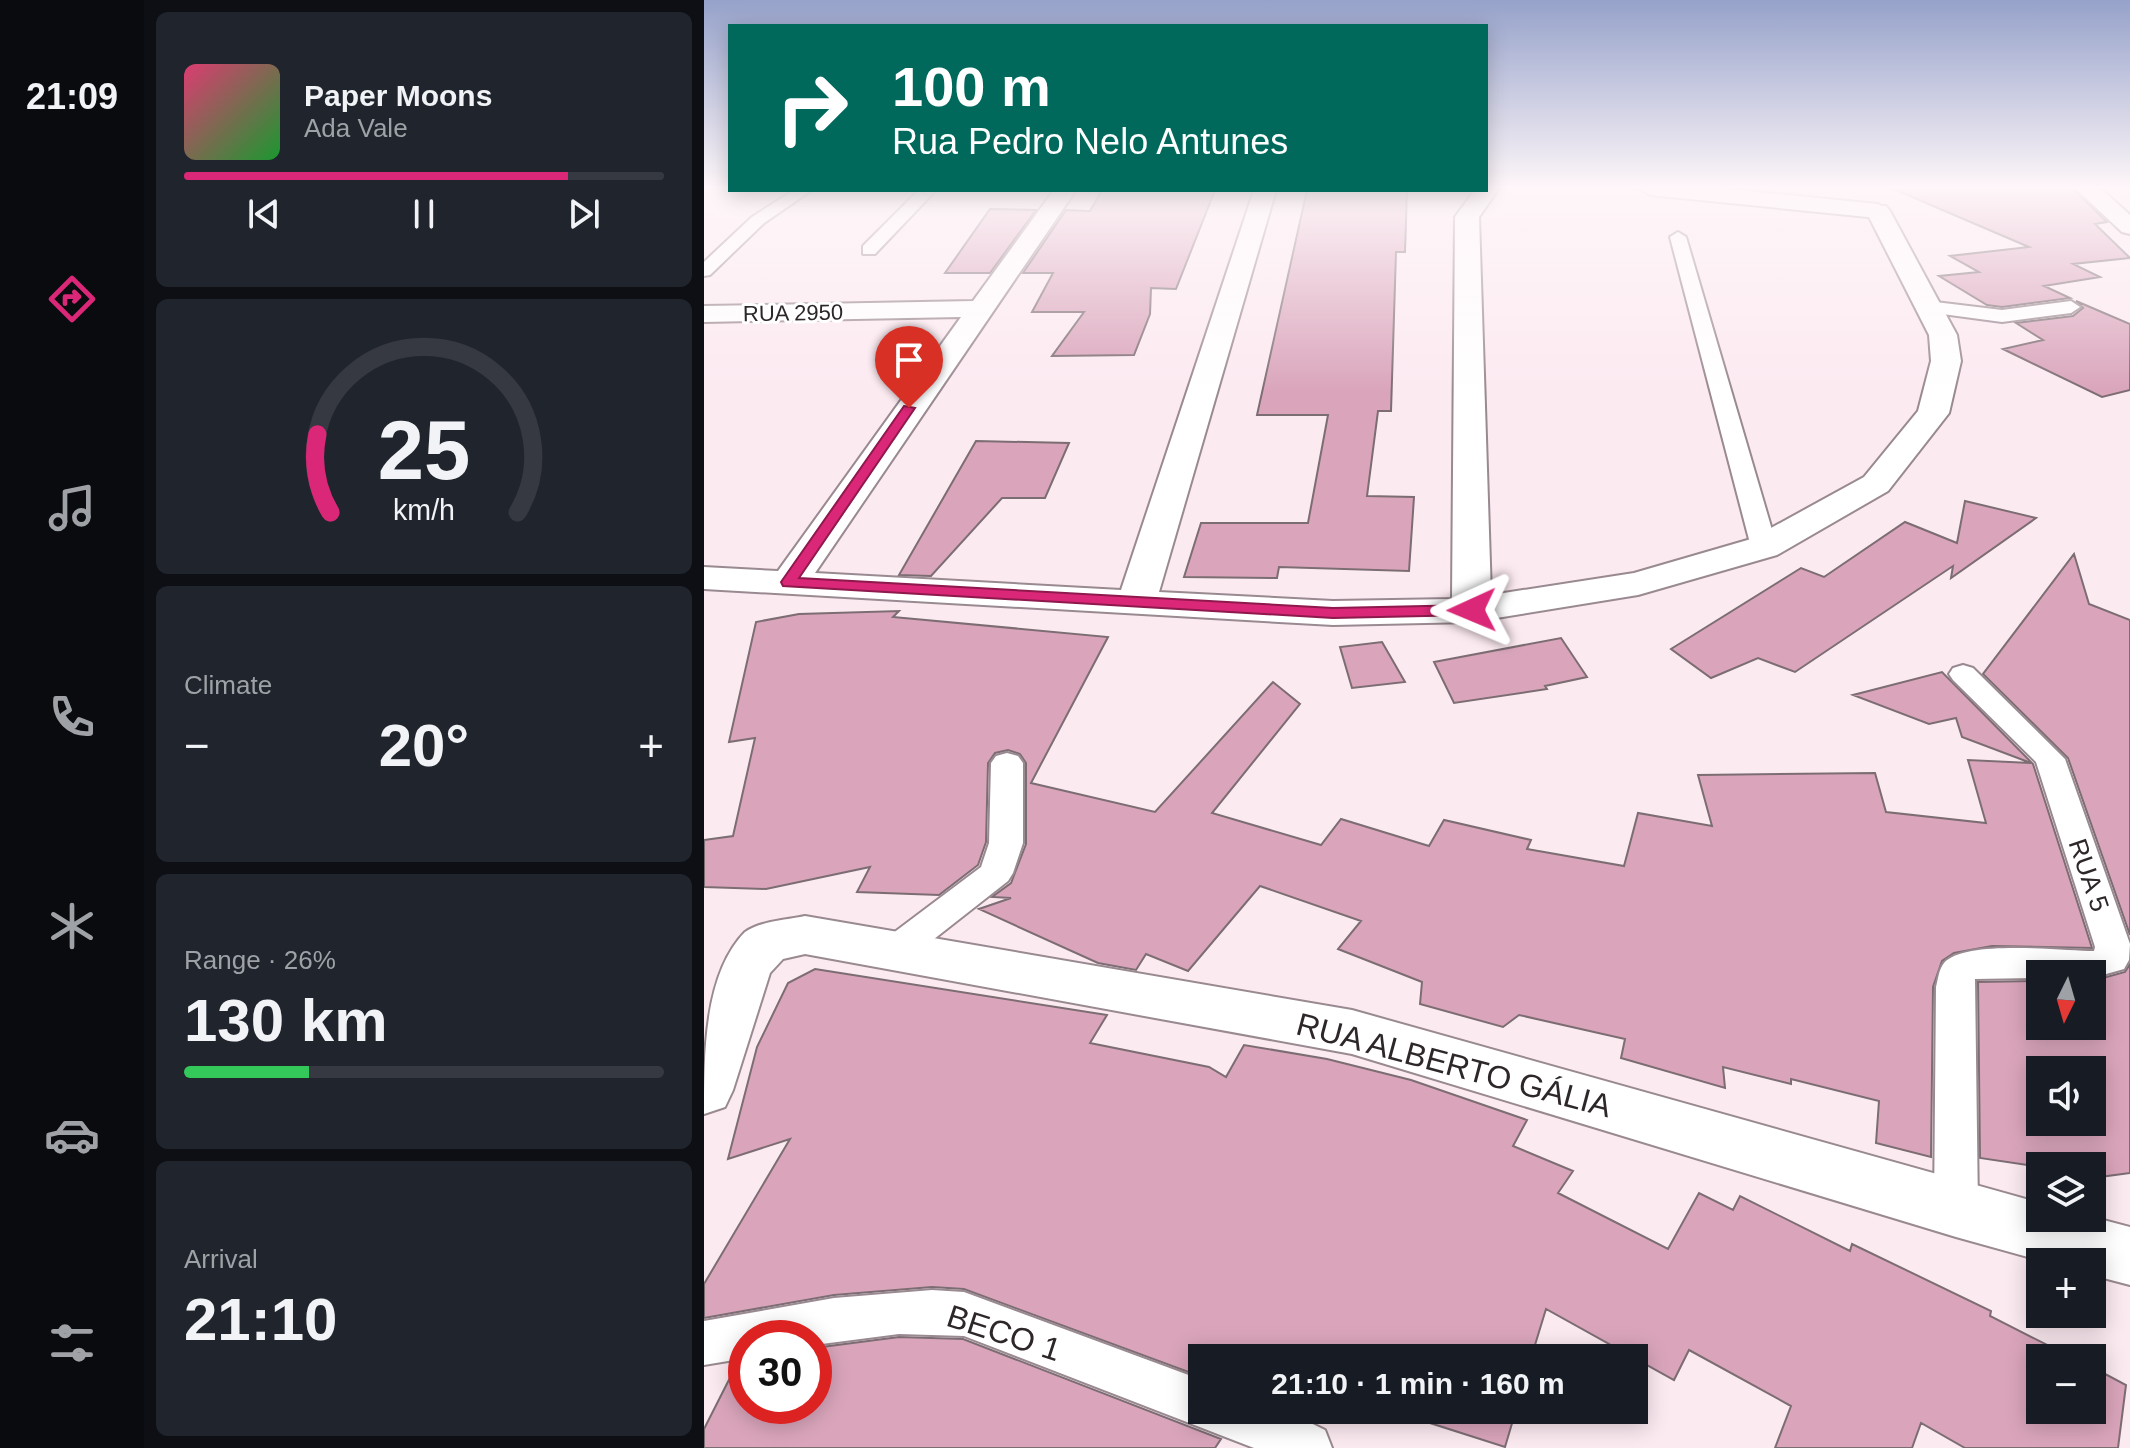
<!DOCTYPE html>
<html lang="en">
<head>
<meta charset="utf-8">
<style>
  :root { --surface:#171b24; --page:#20242c; --text:#f1f3f6; --muted:#9ea1a6; --line:#363941; --accent:#db2777 }
  body { margin:0; font-family:Helvetica,sans-serif; background:var(--page); color:var(--text); height:100vh; display:flex; flex-direction:column; font-size:30px; white-space:nowrap }
  * { box-sizing:border-box; margin:0 }
  p { font-size:26px; color:var(--muted) }
  .icon { flex:none; width:44px; height:44px; fill:none; stroke:currentColor; stroke-width:2; stroke-linecap:round; stroke-linejoin:round }
  .map { position:relative; flex:1; overflow:hidden }
  .sheet { display:flex; flex-direction:column; gap:12px; padding:12px; background:#0d0f14; width:560px }
  .sheet>* { flex:none }
  .banner { position:absolute; left:24px; top:24px; width:760px; height:168px; border-radius:0px; box-shadow:0 4px 20px #0003; background:#00695c; color:#fff; overflow:hidden }
  .needle { width:52px; rotate:185deg }
  .tools { position:absolute; left:1322px; top:960px; display:grid; gap:16px }
  .tools a { display:grid; place-items:center; width:80px; height:80px; border-radius:0px; background:var(--surface); box-shadow:0 4px 20px #0003; font-size:40px }
  .speed { position:absolute; left:24px; top:1320px; display:flex; gap:16px; font-size:40px; font-weight:700; text-align:center }
  .speed>* { display:grid; place-content:center; width:104px; height:104px; border-radius:50%; background:var(--surface); box-shadow:0 4px 20px #0003; line-height:1 }
  .speed .limit { border:12px solid #d22; background:#fff; color:#111 }
  .pin { position:absolute; display:grid; place-items:center; width:68px; height:68px; color:#fff; margin:-82px -34px; border-radius:50% 50% 50% 0; rotate:-45deg; box-shadow:0 0 8px #0007 }
  .pin .icon { rotate:45deg }
  .me { position:absolute; width:88px; margin:-44px; rotate:269deg; stroke-linejoin:round; filter:drop-shadow(0 0 6px #0008) }
  .turn { display:flex; align-items:center; gap:28px; height:168px; padding:0 32px; font-size:36px }
  .turn .icon { width:104px; height:104px; stroke-width:2.5 }
  .turn b { display:block; font-size:56px; line-height:68px }
  .big { font-size:60px; font-weight:600; line-height:1.1 }
  .sheet .card { flex:1; display:flex; flex-direction:column; justify-content:center; gap:12px; min-width:0; padding:0 28px; border-radius:12px; background:var(--page) }
  .sheet .dial { align-items:center; gap:0 }
  .dial svg { height:208px; overflow:visible; fill:none; stroke:var(--line); stroke-width:7; stroke-linecap:round; text-anchor:middle }
  .dial text { fill:var(--text); stroke:none }
  .song { display:flex; align-items:center; gap:24px }
  .cover { width:96px; height:96px; border-radius:12px; background:linear-gradient(135deg,hsl(340 70% 55%),hsl(130 70% 35%)) }
  .played { height:8px; border-radius:4px; background:linear-gradient(90deg,var(--accent) 80%,var(--line) 80%) }
  .keys { display:flex; justify-content:space-around; direction:ltr }
  .heat { display:flex; justify-content:space-between; align-items:center; font-size:44px; direction:ltr }
  .charge { height:12px; border-radius:6px; background:linear-gradient(90deg,#34c759 26%,var(--line) 0) }
  .trip { position:absolute; left:484px; top:1344px; width:460px; height:80px; border-radius:0px; background:var(--surface); box-shadow:0 4px 20px #0003; font-weight:600; line-height:80px; text-align:center }
  main { display:flex; flex:1; min-height:0 }
  .dock { display:flex; flex-direction:column; width:144px; justify-content:space-around; align-items:center; background:#090b0e; color:var(--muted) }
  .dock .icon { width:56px; height:56px }
  .dock .current { color:var(--accent) }
  .dock b { font-size:36px; color:var(--text) }
  .map>svg:first-child { display:block }
  .building { fill:#daa5bb; stroke:#7c6d73; stroke-width:2; fill-rule:evenodd }
  .lines { fill:none; stroke-linecap:round; stroke-linejoin:round }
  .lane-casing { stroke:#998990; stroke-width:4 }
  .street-casing { stroke:#998990; stroke-width:4 }
  .secondary-casing { stroke:#998990; stroke-width:4 }
  .lane { fill:#fff; fill-rule:evenodd }
  .street { fill:#fff; fill-rule:evenodd }
  .secondary { fill:#fff; fill-rule:evenodd }
  .route { fill:#db2777; stroke:#8e194d; stroke-width:2 }
  .labels { text-anchor:middle; dominant-baseline:central; stroke-width:6; stroke-linejoin:round; paint-order:stroke }
  .far-street-label { font-size:22px; fill:#2d272a; stroke:#fff }
  .street-label { font-size:26px; fill:#2d272a; stroke:#fff }
  .near-street-label { font-size:32px; fill:#2d272a; stroke:#fff }
</style>
</head>
<body>
<main>
<nav class="dock">
<b>21:09</b>
<svg class="icon current" aria-label="directions" viewBox="0 0 24 24"><path d="M12 3l9 9-9 9-9-9zM9 14v-3h6M13 9l2 2-2 2"/></svg>
<svg class="icon" aria-label="music" viewBox="0 0 24 24"><path d="M9 18V5l10-2v13"/><circle cx="6" cy="18" r="3"/><circle cx="16" cy="16" r="3"/></svg>
<svg class="icon" aria-label="phone" viewBox="0 0 24 24"><path d="M5 4h4l2 5-3 2q2 4 5 5l2-3 5 2v4C11 20 4 13 5 4z"/></svg>
<svg class="icon" aria-label="climate" viewBox="0 0 24 24"><path d="M12 3v18M4 7l16 10M4 17L20 7"/></svg>
<svg class="icon" aria-label="car" viewBox="0 0 24 24"><path d="M5 17H2v-5l4-1 3-4h7l3 4 3 1v5h-3M9 17h6M6 11h13"/><circle cx="7" cy="17" r="2"/><circle cx="17" cy="17" r="2"/></svg>
<svg class="icon" aria-label="filters" viewBox="0 0 24 24"><path d="M4 7h16M4 17h16"/><circle cx="9" cy="7" r="2"/><circle cx="15" cy="17" r="2"/></svg>
</nav>
<section class="sheet">
<div class="card">
<div class="song"><i class="cover"></i><div><b>Paper Moons</b><p>Ada Vale</p></div></div>
<div class="played"></div>
<div class="keys"><svg class="icon" aria-label="previous" viewBox="0 0 24 24"><path d="M18 5L8 12l10 7zM5 5v14"/></svg><svg class="icon" aria-label="pause" viewBox="0 0 24 24"><path d="M8 5v14M16 5v14"/></svg><svg class="icon" aria-label="next" viewBox="0 0 24 24"><path d="M6 5l10 7-10 7zM19 5v14"/></svg></div>
</div>
<div class="card dial"><svg viewBox="0 0 100 80">
<path d="M14 69A42 42 0 1 1 86 69"/>
<path d="M14 69A42 42 0 0 1 9 39" stroke="#db2777"/>
<text x="50" y="56" font-size="32" font-weight="700">25</text>
<text x="50" y="72" font-size="11">km/h</text>
</svg></div>
<div class="card"><p>Climate</p>
<div class="heat"><a>−</a><b class="big">20°</b><a>+</a></div>
</div>
<div class="card"><p>Range · 26%</p><b class="big">130 km</b><div class="charge"></div></div>
<div class="card"><p>Arrival</p><b class="big">21:10</b></div>
</section>
<div class="map">
<svg width="1426" height="1448" viewBox="0 0 1426 1448">
  <rect width="100%" height="100%" fill="#fceaf1"/>
  <!-- building -->
  <path class="building" d="M1187,188H1368L1403,222L1391,224L1426,258L1369,264L1396,277L1340,286L1366,298L1298,307L1283,305L1235,276L1275,272L1246,256L1325,247Z
    M398,190H511L472,289L447,288L446,314L430,355L348,356L380,312H328L349,273H319L362,210L386,211Z
    M603,190H703L701,252H692L687,411H674L663,496L710,497L705,571L575,567L573,578L480,577L497,523H604L624,415H553Z
    M286,209L332,210L286,273H241Z
    M1372,301L1426,324V390L1398,397L1299,349L1339,340L1312,323L1369,316L1379,308Z
    M272,441L365,443L341,498H298L227,576L195,575Z
    M1261,501L1332,518L1247,578L1249,566L1091,672L1054,658L1007,678L967,649L1097,568L1120,577L1201,522L1253,543Z
    M1370,554L1385,604L1426,620V935L1364,758L1279,674Z
    M195,611L189,617L404,637L327,783L451,812L569,682L596,704L508,813L617,845L637,819L725,846L740,820L827,840L823,849L920,866L934,813L1008,826L994,775L1171,773L1182,812L1282,823L1264,760L1327,763L1258,737L1252,718L1225,724L1149,695L1238,672L1329,764L1388,948L1288,946L1250,953L1238,961L1229,987L1227,1157L1172,1143L1175,1101L1087,1079V1084L1019,1067L1021,1088L917,1058L921,1039L815,1015L799,1027L716,1004L718,982L634,949L657,921L556,886L484,971L442,954L432,970L394,963L275,909L307,898L288,897L307,883L322,844V763L316,754L304,750L291,753L284,763L282,842L274,865L235,895L153,892L166,867L62,889L0,887V840L29,836L51,738L25,742L52,622L95,614Z
    M857,638L883,677L841,686L843,689L750,703L730,662Z
    M678,642L701,682L648,688L636,647Z
    M1426,964V1173L1388,1178V1166L1336,1167L1276,1158L1274,982L1336,981V1026H1388V981L1421,972ZM1336,1070H1388V1122H1336Z
    M111,969L403,1015L386,1043L505,1067L522,1077L540,1045L623,1059L707,1080L823,1120L809,1146L869,1171L854,1193L964,1249L995,1193L1029,1210L1036,1196L1146,1251L1148,1244L1287,1311L1286,1316L1369,1358H1336V1410H1388V1367L1422,1385L1414,1448H1261L1217,1423L1208,1448H1071L1087,1406L985,1350L970,1380L842,1309L827,1358H498V1377L260,1289L228,1287L130,1295L0,1318V1284L86,1139L24,1159L53,1047L84,983Z
    M195,1337L259,1339L517,1439L511,1448H0V1429L34,1362L42,1361V1406H110V1348Z
    M730,1410H812L801,1447L726,1423Z"/>
  <g class="lines">
    <!-- lane casing -->
    <g class="lane-casing">
      <path id="lane" d="M90,190H108L60,223L6,275L0,276V262L48,217Z
        M215,190H232L171,254H159V246Z
        M974,232L982,237L1073,547L1069,552H1051L1047,547L966,237Z
        M1223,301L1298,310L1367,301L1376,307L1367,313L1298,322L1216,311V303Z
        M1259,665L1269,668L1361,759L1426,944L1425,960L1420,969L1388,978V974H1336V978L1271,979L1274,1209L1267,1222L1252,1228L1237,1222L1230,1209L1232,987C1234,979 1235,969 1240,963C1261,939 1358,951 1390,951L1391,947L1332,762L1249,680L1245,674L1249,668Z
        M303,753L314,756L319,763V843L309,873L304,881L202,961L189,965L176,961L171,952L176,943L277,867L285,843L287,763L292,756Z
        M228,1290L260,1292L498,1380V1410H580L621,1430L628,1448H550L260,1336L195,1334L110,1345V1338H42V1358L0,1365V1321L130,1298Z"/>
    </g>
    <!-- street casing -->
    <g class="street-casing">
      <path id="street" d="M795,188L775,217L787,595L930,573L1047,539L1160,477L1214,411L1227,361L1225,335L1162,211L1166,206H1182L1186,211L1253,335L1257,361L1245,413L1184,491L1073,555L934,595L768,622L629,625L0,589V567L74,571L257,317L0,322V306L269,301L350,190H372L111,573L417,590L550,190H572L455,592L629,601L748,599L751,217L771,190Z
        M1371,188H1396L1426,215V234L1418,232Z
        M101,916L648,1010L1336,1203V1218L1388,1217L1426,1227V1285L1388,1275V1262H1342L1252,1237L648,1054L101,954L79,959L66,973L29,1090L21,1107L0,1114C0,1054 0,974 41,932C56,921 83,920 101,916Z"/>
    </g>
    <!-- secondary casing -->
    <g class="secondary-casing">
      <path id="secondary" d="M935,188H1015L1174,204L1186,211L1174,218L946,195Z"/>
    </g>
    <!-- lane -->
    <use href="#lane" class="lane"/>
    <!-- street -->
    <use href="#street" class="street"/>
    <!-- secondary -->
    <use href="#secondary" class="secondary"/>
  </g>
  <!-- sky -->
  <linearGradient id="sky" x2="0" y2="1"><stop stop-color="#96a2ca"/><stop offset="0.48" stop-color="#fef6f9"/><stop offset="1" stop-color="#fef6f9" stop-opacity="0"/></linearGradient>
  <rect width="1426" height="391" fill="url(#sky)"/>
  <!-- route -->
  <path class="route" d="M200,406L211,408L95,578L629,608L768,605L776,610L768,615L629,618L79,586L77,582Z"/>
  <g class="labels">
    <!-- far-street labels -->
    <g class="far-street-label">
      <text transform="translate(89 313) rotate(-1)">RUA 2950</text>
    </g>
    <!-- street labels -->
    <g class="street-label">
      <text transform="translate(1385 875) rotate(71)">RUA 5</text>
    </g>
    <!-- near-street labels -->
    <g class="near-street-label">
      <text transform="translate(750 1065) rotate(15)">RUA ALBERTO GÁLIA</text>
      <text transform="translate(300 1333) rotate(18)">BECO 1</text>
    </g>
  </g>
</svg>
<div class="tools">
<a><svg class="needle" viewBox="-14 -14 28 28"><path d="M0-13l5 13h-10z" fill="#e53935"/><path d="M0 13l5-13h-10z" fill="#9ea1a6"/></svg></a>
<a><svg class="icon" aria-label="sound" viewBox="0 0 24 24"><path d="M4 9h4l5-4v14l-5-4H4zM17 9q2 3 0 6"/></svg></a>
<a><svg class="icon" aria-label="layers" viewBox="0 0 24 24"><path d="M12 4l9 5-9 5-9-5zM3 14l9 5 9-5"/></svg></a>
<a>+</a>
<a>−</a>
</div>
<div class="speed"><div class="limit">30</div></div>
<div class="pin" style="left:205px;top:408px;background:#d93025"><svg class="icon" aria-label="arrive" viewBox="0 0 24 24"><path d="M6 21V4h12l-3 4 3 4H6"/></svg></div>
<svg class="me" style="left:768px;top:610px" viewBox="-20 -20 40 40"><path d="M0-17L14 15 0 8-14 15z" fill="#db2777" stroke="#fff" stroke-width="4"/></svg>
<div class="trip">21:10 · 1 min · 160 m</div>
<div class="banner">
<div class="turn"><svg class="icon" aria-label="right" viewBox="0 0 24 24"><path d="M7 20v-9h11M14 6l5 5-5 5"/></svg><div><b>100 m</b>Rua Pedro Nelo Antunes</div></div>
</div>
</div>
</main>
</body>
</html>
